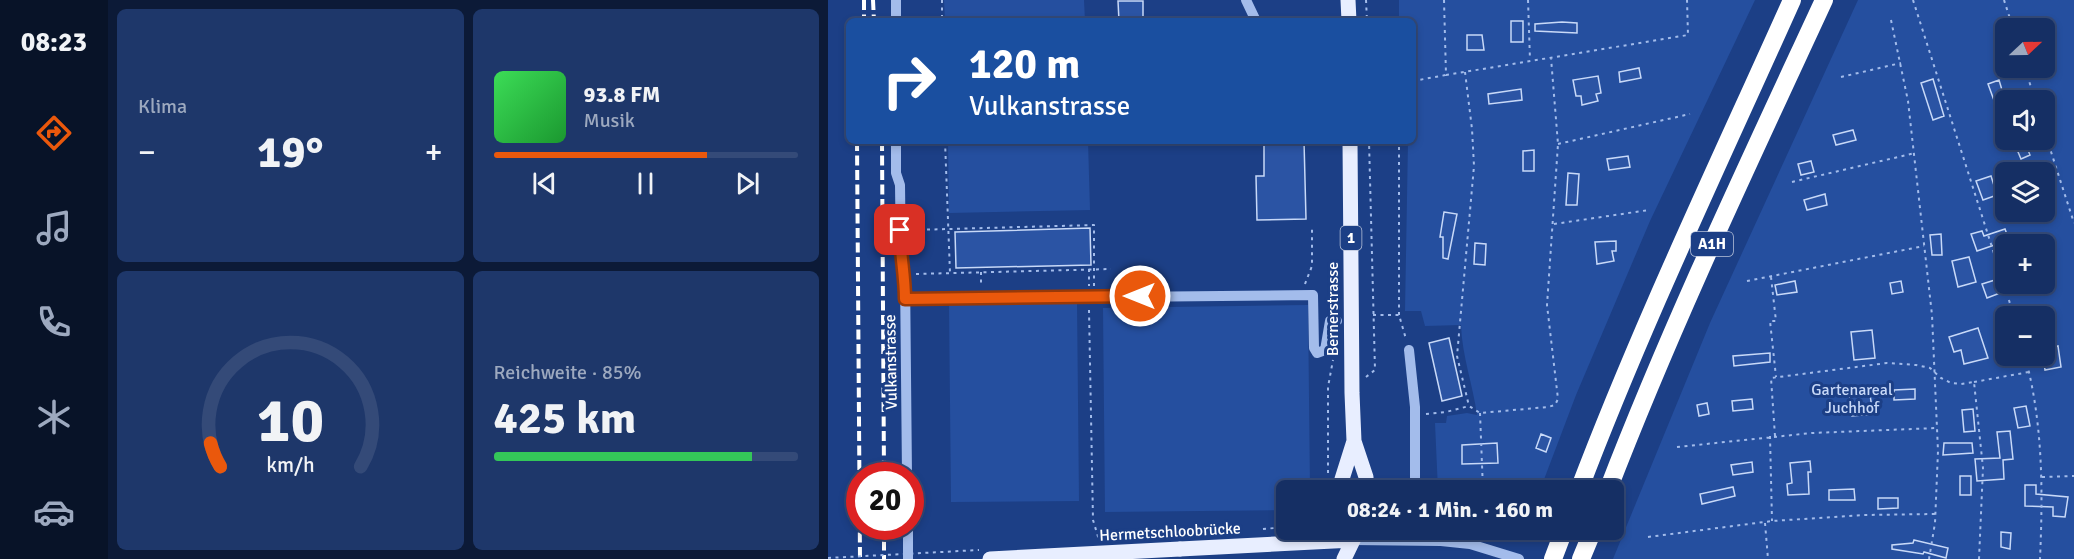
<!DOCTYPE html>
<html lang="de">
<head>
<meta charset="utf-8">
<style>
  :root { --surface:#152f64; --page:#1e376a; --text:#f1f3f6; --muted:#9da9bf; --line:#344a78; --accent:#ea580c }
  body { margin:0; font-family:Signika,sans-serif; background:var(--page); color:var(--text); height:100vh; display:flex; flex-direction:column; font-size:22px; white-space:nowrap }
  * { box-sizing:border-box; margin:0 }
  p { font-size:20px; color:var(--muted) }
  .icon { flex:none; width:33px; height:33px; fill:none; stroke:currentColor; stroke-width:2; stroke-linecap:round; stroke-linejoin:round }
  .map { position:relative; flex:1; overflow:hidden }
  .drawer { display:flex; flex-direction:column; gap:9px; padding:9px; background:#0c1a37; width:720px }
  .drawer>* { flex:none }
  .banner { position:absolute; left:18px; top:18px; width:570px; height:126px; border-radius:9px; box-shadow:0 3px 9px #0003,0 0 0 2px var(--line); background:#1a4fa0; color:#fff; overflow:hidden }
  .needle { width:39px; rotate:68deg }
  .tools { position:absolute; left:1167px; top:18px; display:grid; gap:12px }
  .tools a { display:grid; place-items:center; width:60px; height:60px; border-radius:9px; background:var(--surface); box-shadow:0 3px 9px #0003,0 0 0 2px var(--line); font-size:30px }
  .speed { position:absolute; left:18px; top:462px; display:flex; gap:12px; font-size:30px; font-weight:700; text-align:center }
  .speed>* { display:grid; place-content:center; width:78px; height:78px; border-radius:50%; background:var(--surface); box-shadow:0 3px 9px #0003,0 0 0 2px var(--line); line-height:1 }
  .speed .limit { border:9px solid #d22; background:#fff; color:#111 }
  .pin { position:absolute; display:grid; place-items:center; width:51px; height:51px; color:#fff; margin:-26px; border-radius:12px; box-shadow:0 3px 9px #0006 }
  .me { position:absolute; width:66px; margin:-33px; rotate:270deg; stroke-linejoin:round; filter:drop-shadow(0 0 4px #0008) }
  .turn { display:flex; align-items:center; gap:21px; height:126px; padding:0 24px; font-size:27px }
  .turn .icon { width:78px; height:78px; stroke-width:2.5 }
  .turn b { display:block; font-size:42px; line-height:51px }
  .big { font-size:45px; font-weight:800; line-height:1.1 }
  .drawer .tile { flex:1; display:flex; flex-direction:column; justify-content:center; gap:9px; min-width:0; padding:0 21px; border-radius:9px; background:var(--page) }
  .drawer .dial { align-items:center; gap:0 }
  .dial svg { height:156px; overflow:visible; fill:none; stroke:var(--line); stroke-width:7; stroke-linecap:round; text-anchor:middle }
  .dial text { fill:var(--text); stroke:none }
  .song { display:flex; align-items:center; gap:18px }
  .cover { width:72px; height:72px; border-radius:9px; background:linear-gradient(135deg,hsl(130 70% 55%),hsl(130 70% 35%)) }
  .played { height:6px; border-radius:3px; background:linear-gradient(90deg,var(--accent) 70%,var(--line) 70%) }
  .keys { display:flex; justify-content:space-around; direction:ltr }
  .heat { display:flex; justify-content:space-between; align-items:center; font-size:33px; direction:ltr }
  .charge { height:9px; border-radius:4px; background:linear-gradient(90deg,#34c759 85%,var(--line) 0) }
  .drawer .tiles { flex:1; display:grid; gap:9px; grid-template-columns:repeat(2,1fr) }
  .trip { position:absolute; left:448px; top:480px; width:348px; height:60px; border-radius:9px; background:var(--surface); box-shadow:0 3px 9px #0003,0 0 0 2px var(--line); font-weight:800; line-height:60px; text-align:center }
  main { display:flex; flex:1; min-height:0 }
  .menu { display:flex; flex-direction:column; width:108px; justify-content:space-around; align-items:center; background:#081328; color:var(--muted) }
  .menu .icon { width:42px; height:42px }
  .menu .selected { color:var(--accent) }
  .menu b { font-size:27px; color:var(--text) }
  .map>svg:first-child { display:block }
  .green { fill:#254f9f; fill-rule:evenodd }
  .building { fill:#2b54a4; stroke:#c8d9f8; stroke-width:1.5 }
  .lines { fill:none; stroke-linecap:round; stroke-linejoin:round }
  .path { stroke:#a3bceb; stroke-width:2; stroke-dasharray:3 4.5; stroke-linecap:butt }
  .minor { stroke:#a3bceb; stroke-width:10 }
  .major { stroke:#e8eeff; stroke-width:15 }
  .highway { stroke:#fff; stroke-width:18 }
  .rail { stroke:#fff; stroke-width:4; stroke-dasharray:10 4.5; stroke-linecap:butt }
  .path-bridge { stroke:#a3bceb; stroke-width:2; stroke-dasharray:3 4.5; stroke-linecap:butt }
  .major-bridge { stroke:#e8eeff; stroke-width:15 }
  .route-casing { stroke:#983908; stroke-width:15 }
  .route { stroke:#ea580c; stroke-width:10 }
  .labels { text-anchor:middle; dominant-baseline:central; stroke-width:6; stroke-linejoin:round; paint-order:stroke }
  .shield { fill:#1c3f86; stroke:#bbc5db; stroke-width:1.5 }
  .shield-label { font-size:15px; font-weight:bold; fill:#fff }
  .street-label { font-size:16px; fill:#fff; stroke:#1c3f86 }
  .park-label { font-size:16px; fill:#c8d9f8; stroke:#1c3f86 }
</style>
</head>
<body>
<main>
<nav class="menu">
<b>08:23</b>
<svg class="icon selected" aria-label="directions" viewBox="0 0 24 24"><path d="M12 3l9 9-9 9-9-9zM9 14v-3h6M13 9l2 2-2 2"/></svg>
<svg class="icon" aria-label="music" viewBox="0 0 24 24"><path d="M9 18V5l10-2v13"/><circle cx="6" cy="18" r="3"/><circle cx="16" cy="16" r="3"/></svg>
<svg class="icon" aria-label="phone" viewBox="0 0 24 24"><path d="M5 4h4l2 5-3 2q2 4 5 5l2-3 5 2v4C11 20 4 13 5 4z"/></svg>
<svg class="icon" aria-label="climate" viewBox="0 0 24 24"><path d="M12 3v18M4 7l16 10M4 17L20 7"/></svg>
<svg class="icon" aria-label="car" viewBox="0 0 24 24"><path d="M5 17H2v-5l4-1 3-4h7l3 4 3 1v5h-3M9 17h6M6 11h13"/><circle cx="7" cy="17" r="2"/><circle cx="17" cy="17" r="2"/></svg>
</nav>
<section class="drawer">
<div class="tiles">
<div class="tile"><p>Klima</p>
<div class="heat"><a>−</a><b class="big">19°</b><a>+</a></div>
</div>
<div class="tile">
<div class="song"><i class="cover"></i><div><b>93.8 FM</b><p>Musik</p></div></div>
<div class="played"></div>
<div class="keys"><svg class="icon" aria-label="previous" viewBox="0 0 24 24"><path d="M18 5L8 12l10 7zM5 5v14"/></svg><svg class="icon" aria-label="pause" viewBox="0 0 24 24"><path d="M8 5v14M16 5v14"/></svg><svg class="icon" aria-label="next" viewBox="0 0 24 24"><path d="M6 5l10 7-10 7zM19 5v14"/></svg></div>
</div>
<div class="tile dial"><svg viewBox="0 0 100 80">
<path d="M14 69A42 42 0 1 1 86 69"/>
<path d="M14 69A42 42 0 0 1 9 57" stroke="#ea580c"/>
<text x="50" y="56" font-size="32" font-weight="700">10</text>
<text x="50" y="72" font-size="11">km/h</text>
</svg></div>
<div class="tile"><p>Reichweite · 85%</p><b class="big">425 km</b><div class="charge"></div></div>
</div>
</section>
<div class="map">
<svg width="1246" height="559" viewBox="0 0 1246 559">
  <rect width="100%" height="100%" fill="#1c3f86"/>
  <!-- green -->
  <path class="green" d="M116,0H256L257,21H117Z
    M571,0H927L822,221L748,395L712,490H610L607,423H618L619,416L639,413L649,415C645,385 634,356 633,325L597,326L593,311H577L580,141H585V21H571Z
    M1030,0H1246V559H785L882,323ZM1178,28H1216V68H1178ZM1178,100H1216V140H1178ZM1178,172H1216V212H1178ZM1178,244H1216V284H1178ZM1178,316H1216V356H1178Z
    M120,141H260L262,210L121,213Z
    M249,302L251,501L123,502L121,303Z
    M480,305L482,490H459V510L277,512L275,308Z
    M658,530H698L693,542Z"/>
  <!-- building -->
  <path class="building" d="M290,1H315V21H291Z
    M683,21H695V42H683Z
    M734,22L749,23V33L707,31V24Z
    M639,35H654L656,50H639Z
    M811,68L813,78L792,82L791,72Z
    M770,76L773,93L768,94L770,101L754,105L753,96H748L745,80Z
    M1105,79L1116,116L1105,120L1093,83Z
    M1171,80L1177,100L1167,103L1160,84Z
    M693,89L694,100L661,104L660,94Z
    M1025,130L1028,140L1008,145L1005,135Z
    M1185,140H1196L1202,155L1193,159Z
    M436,141H476L478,219L429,220L428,176H436Z
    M706,150V171H695V151Z
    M800,156L802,167L781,170L779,159Z
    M983,161L986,172L973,175L970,164Z
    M740,173L751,174L749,205H738Z
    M1163,176L1169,195L1155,200L1148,181Z
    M997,194L999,205L979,210L976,200Z
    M616,212L629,214L620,259L615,258V237H612Z
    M262,228L263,265L128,268L127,232Z
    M1177,229L1181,240L1149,251L1143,234L1154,231L1156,236Z
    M1113,234L1114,255H1104L1102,235Z
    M788,241V251H784L786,261L769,264L767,242Z
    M647,243L658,244L657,265L646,264Z
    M1141,257L1148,282L1130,287L1124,261Z
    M1167,280L1172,293L1159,298L1154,284Z
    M967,281L969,292L949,295L947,285Z
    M1073,281L1075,292L1064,294L1062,283Z
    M1150,328L1160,358L1136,364L1133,350L1126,352L1121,337Z
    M1044,330L1047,358L1026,360L1023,332Z
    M621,338L634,396L614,401L601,343Z
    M1230,346L1233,367L1217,370L1215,356L1216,349Z
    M942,353V362L906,366L905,356Z
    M1087,389V399L1066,400V390Z
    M1037,390V395H1042L1045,414L1024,416L1021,391Z
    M924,399L925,409L905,411L904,401Z
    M879,403L881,414L871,416L869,405Z
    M1198,406L1202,426L1190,428L1186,408Z
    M1145,409L1147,431L1136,432L1134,410Z
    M1182,431L1185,459L1175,460L1176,479L1149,481L1147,459L1172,458L1169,432Z
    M713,434L723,438L718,452L708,448Z
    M669,443L670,463L634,464V445Z
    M1116,443H1144L1145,453L1115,455Z
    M982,461L983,472H980L981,494L960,495L959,484L964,483L962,463Z
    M924,462L925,472L905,475L903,465Z
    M1132,476H1143V495H1132Z
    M1197,485H1208V494L1240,497L1237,517L1225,516V507L1197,506Z
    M905,487L907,496L874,504L872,494Z
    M1026,489L1027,500H1001V490Z
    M1050,498H1070V508L1050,509Z
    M1173,532L1183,533L1182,549L1173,547Z
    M1086,540L1120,548L1118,558L1096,552L1095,554L1064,549V545L1085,543Z"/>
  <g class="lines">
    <!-- path -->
    <path class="path" d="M114,0V21
      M538,0L539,21
      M616,0L618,75L860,35L859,0
      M700,0L702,60
      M1085,0L1186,316
      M1176,0L1185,28
      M1063,20L1080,101L1104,315L1110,451L1107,523L1101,559
      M1197,68L1207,100
      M637,72L644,129L646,166L629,356L641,406
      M1013,77L1073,63
      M585,81L618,75
      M1216,130L1246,223
      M117,141L122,273
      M730,144L862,114
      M964,182L1087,153
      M726,224L821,210
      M84,230L266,225V286
      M261,269V286
      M153,272V286
      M88,274L283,269
      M943,277L948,321H942L948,377
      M919,281L1096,246
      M477,284L484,266V227
      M261,310L265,520L271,540
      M545,315H571L578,339
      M571,315V141
      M1197,356C1215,423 1215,490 1212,559
      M538,377L547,370L541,141
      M1146,382L1201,372
      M652,413L655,490
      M598,414L618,412L641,406L652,413L720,407L727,405L730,399L719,305L730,144L723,58
      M942,436L944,521
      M947,436L943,378L1059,363L1088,365L1102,368L1113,378L1123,383L1133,384L1146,382L1155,468L1151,559
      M849,447L984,433L1109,428
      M500,473V387L505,360
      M1214,477L1246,476
      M937,523L940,559
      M435,529L459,527
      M820,537L944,521L1036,515L1107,514"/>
    <!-- minor -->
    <path class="minor" d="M68,0V21
      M418,0L428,21
      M68,141V173L72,185L73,260L77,274L79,476
      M77,299L485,295L486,348L489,353L497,350L502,321H509
      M581,350L587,407V483L592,490
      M80,526V559
      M636,530L642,544
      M525,540L613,541L642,544L691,559"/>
    <!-- major -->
    <path class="major" d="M520,0L521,21
      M522,141L524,393L526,441L538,477V490
      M514,490V479L526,441
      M352,549L525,540
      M516,559L530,530"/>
    <!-- highway -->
    <path class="highway" d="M751,490C814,324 891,163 964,0
      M780,490C844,324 921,162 996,0
      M725,559L736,530
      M753,559L765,530"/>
    <!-- rail -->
    <path class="rail" d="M36,0V21
      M45,0L46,21
      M29,141L32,559
      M54,141L56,476
      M56,526V559"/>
    <!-- path-bridge -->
    <path class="path-bridge" d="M0,558L151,550"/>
    <!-- major-bridge -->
    <path class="major-bridge" d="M162,559L352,549"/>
  </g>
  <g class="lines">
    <!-- route casing -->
    <g class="route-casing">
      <path id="route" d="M72,230C72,254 77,275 77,299L312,296"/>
    </g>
    <!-- route -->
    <use href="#route" class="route"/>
  </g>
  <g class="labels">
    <!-- shield labels -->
    <g class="shield">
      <rect x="512.5" y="226" width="21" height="24" rx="4.5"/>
      <rect x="863" y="232" width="42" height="24" rx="4.5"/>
    </g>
    <g class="shield-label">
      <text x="523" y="238">1</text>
      <text x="884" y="244">A1H</text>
    </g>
    <!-- street labels -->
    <g class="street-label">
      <text transform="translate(505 309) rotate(-90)">Bernerstrasse</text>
      <text transform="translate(63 362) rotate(-91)">Vulkanstrasse</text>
      <text transform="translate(342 532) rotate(-3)">Hermetschloobrücke</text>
    </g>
    <!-- park labels -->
    <g class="park-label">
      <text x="1024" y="390">Gartenareal<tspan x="1024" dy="18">Juchhof</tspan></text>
    </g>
  </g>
</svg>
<div class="tools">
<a><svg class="needle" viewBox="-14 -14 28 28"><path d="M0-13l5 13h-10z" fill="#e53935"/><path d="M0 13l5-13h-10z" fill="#9da9bf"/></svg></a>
<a><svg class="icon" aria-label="sound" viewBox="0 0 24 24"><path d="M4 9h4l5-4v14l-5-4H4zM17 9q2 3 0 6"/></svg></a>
<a><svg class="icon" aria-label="layers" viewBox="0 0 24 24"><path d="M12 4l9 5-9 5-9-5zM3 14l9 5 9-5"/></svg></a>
<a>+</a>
<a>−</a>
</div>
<div class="speed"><div class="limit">20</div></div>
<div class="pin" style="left:72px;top:230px;background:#d93025"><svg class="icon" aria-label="arrive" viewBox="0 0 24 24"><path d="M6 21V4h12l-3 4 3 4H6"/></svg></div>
<svg class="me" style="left:312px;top:296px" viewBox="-20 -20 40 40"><circle r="17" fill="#ea580c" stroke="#fff" stroke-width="3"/><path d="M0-11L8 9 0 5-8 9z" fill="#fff"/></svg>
<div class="trip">08:24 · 1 Min. · 160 m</div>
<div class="banner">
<div class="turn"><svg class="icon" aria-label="right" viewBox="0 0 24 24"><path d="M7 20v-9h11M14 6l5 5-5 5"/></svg><div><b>120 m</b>Vulkanstrasse</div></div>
</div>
</div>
</main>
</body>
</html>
